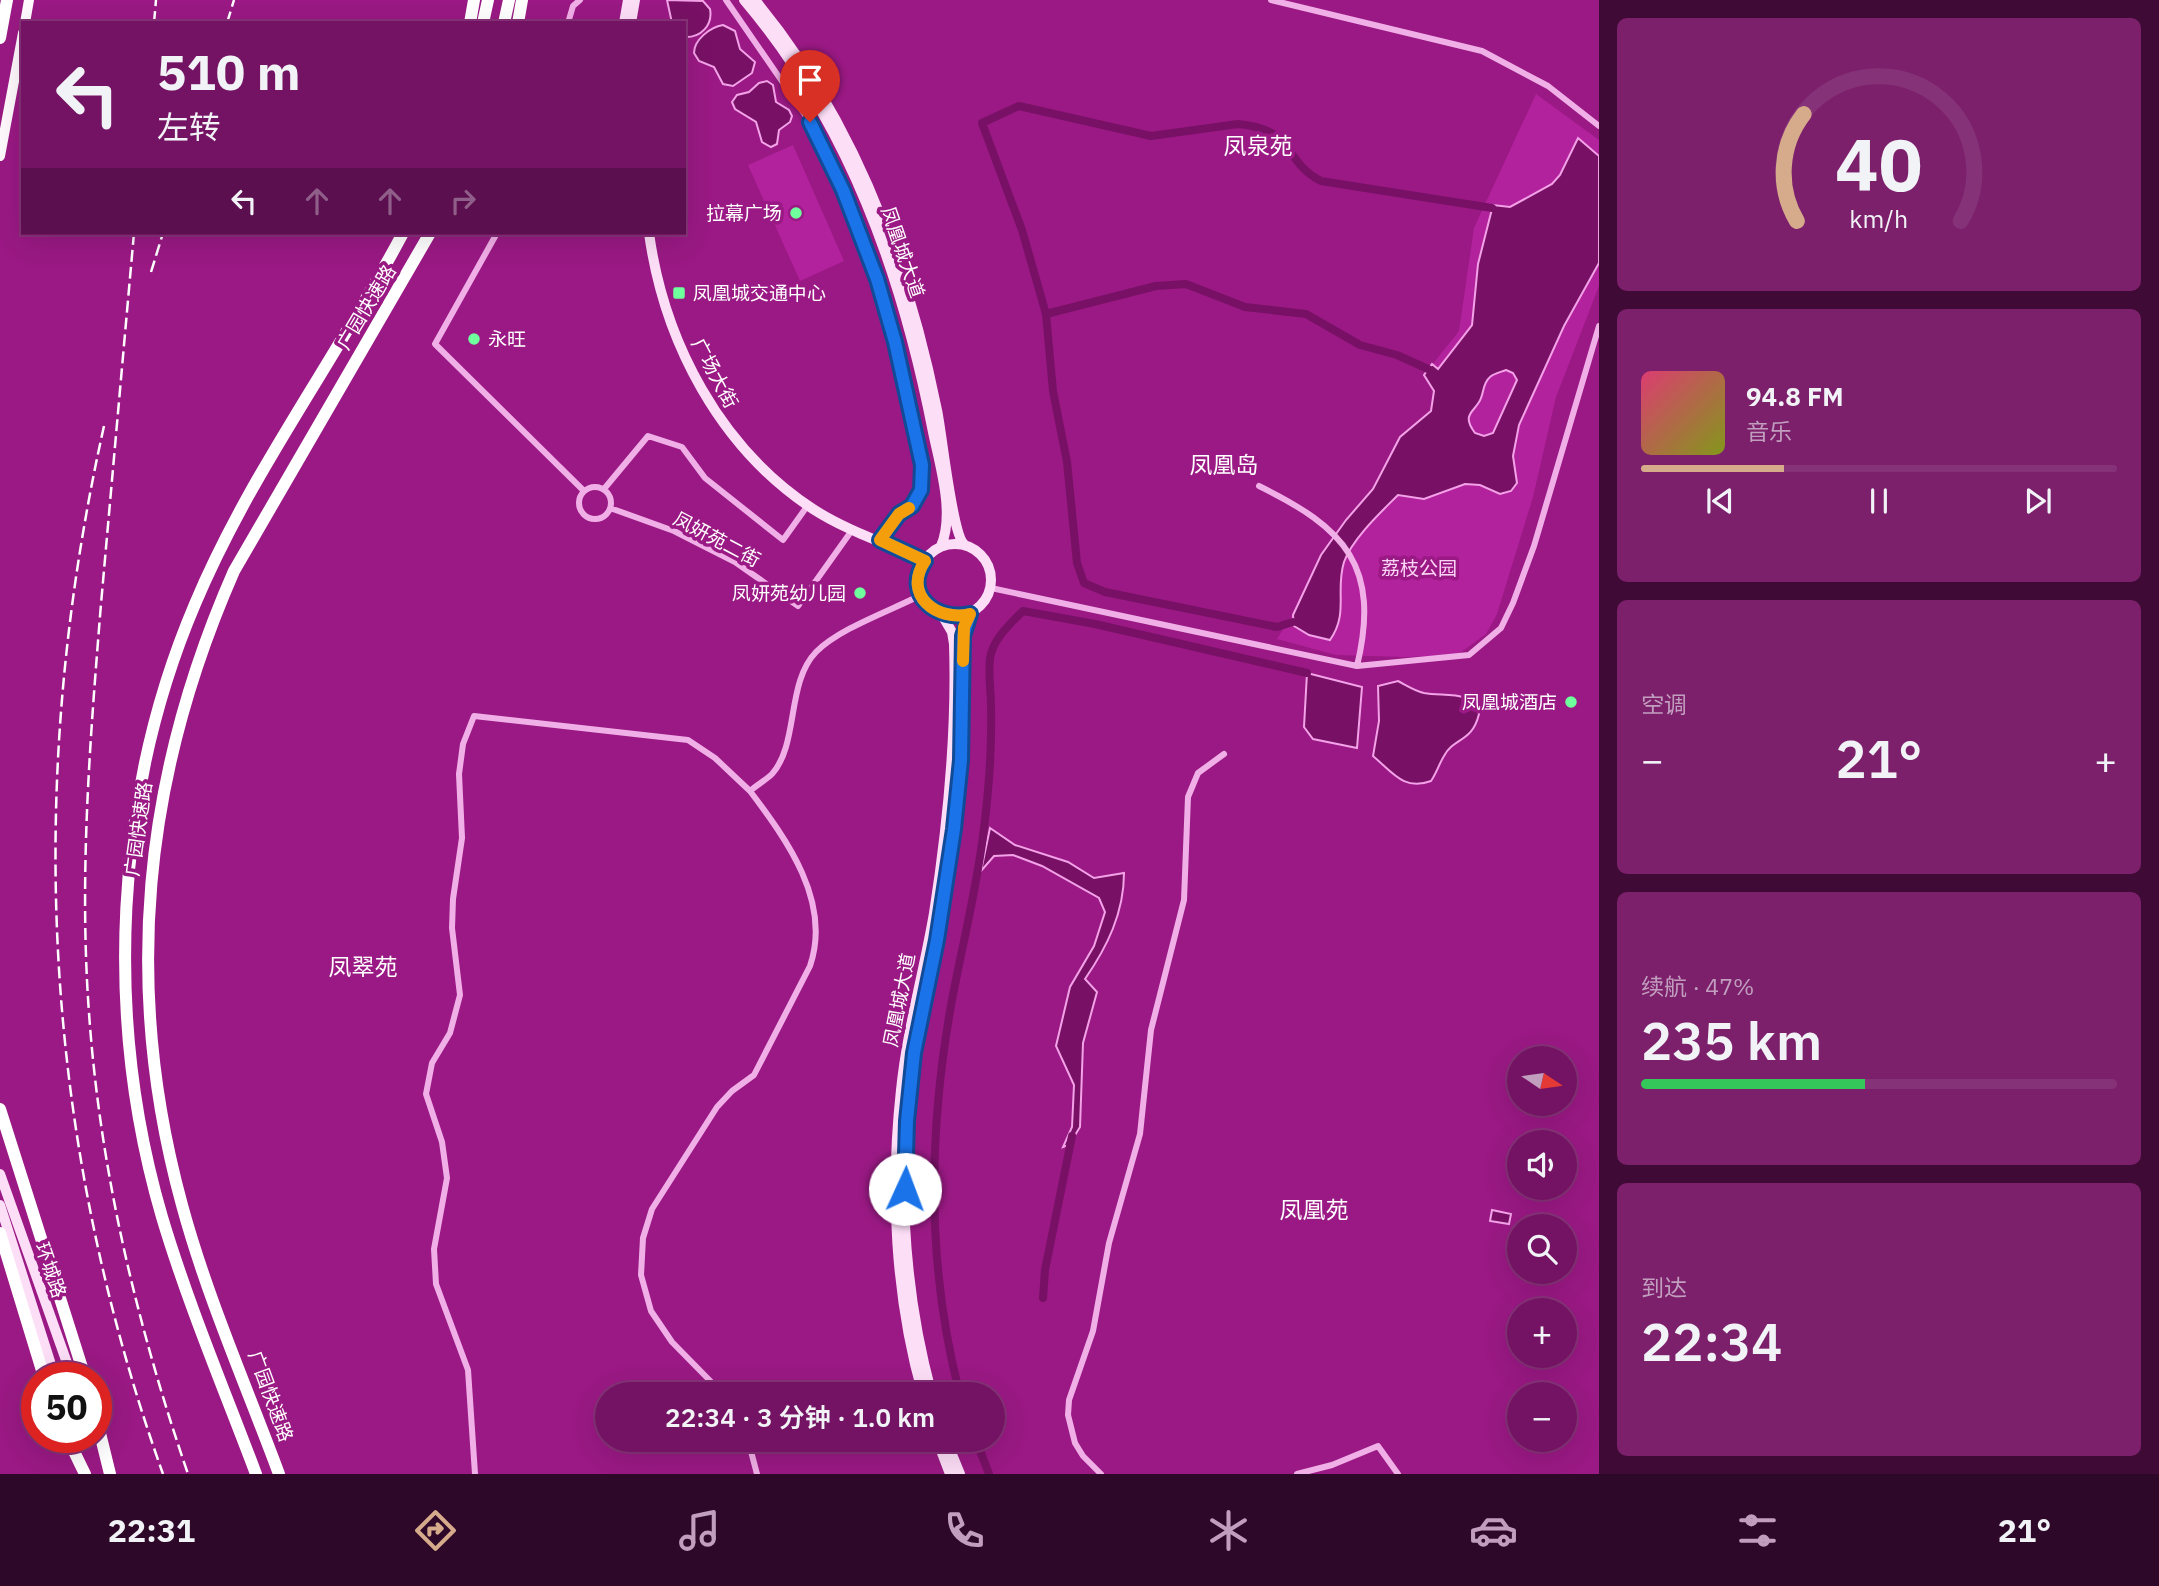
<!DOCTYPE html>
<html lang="zh">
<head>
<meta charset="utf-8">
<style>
  :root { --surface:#741363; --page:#7c206c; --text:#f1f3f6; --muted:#c29ebe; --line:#863278; --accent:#d6ab8b }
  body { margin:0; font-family:"IBM Plex Sans","Noto Sans SC",sans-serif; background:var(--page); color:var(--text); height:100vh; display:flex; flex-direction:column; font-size:26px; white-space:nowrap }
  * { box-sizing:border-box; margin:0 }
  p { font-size:23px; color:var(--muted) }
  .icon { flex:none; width:38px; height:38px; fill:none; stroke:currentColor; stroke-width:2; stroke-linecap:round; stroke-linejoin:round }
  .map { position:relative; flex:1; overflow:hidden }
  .panel { display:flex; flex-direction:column; gap:18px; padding:18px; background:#400a36; width:560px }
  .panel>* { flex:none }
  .hud { position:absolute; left:21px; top:21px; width:665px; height:214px; border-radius:0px; box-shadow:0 7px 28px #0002,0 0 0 2px var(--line); background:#741363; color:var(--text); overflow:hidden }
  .needle { width:46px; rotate:103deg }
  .controls { position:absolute; left:1507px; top:1046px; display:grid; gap:14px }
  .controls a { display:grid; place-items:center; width:70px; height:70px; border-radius:50%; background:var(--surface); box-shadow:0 7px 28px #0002,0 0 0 2px var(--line); font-size:35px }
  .speed { position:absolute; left:21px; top:1362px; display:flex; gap:14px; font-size:35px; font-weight:700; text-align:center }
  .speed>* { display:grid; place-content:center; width:91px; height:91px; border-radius:50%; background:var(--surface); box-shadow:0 7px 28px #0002,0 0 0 2px var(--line); line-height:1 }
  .speed .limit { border:10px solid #d22; background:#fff; color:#111 }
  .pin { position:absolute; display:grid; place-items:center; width:60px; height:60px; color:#fff; margin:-72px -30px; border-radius:50% 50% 50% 0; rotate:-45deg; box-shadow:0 0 7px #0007 }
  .pin .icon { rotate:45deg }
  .me { position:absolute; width:77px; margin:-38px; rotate:2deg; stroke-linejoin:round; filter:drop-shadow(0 0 5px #0008) }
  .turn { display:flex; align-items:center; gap:24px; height:147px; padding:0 21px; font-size:32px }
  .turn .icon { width:91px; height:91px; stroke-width:2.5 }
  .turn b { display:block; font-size:49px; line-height:60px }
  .lanes { display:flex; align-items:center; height:66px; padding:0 21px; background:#0003; justify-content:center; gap:35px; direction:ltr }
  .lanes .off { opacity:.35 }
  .big { font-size:52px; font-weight:600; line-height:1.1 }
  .panel .widget { flex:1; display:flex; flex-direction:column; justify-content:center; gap:10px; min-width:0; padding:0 24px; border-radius:10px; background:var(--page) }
  .panel .dial { align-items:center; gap:0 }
  .dial svg { height:182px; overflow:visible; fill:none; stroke:var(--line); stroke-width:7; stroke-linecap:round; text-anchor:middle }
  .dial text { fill:var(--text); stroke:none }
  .song { display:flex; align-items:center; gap:21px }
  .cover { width:84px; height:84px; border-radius:10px; background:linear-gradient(135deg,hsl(340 70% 55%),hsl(70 70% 35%)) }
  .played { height:7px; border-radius:4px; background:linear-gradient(90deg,var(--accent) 30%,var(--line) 30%) }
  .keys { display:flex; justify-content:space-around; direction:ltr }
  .heat { display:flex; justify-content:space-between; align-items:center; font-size:38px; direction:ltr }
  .charge { height:10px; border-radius:5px; background:linear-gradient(90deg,#34c759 47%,var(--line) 0) }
  .trip { position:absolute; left:595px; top:1382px; width:410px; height:70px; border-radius:35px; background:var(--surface); box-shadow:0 7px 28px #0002,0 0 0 2px var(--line); font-weight:600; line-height:70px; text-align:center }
  .tabs { display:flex; height:112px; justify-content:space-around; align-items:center; background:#2e0828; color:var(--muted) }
  .tabs .icon { width:49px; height:49px }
  .tabs .selected { color:var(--accent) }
  .tabs b { font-size:32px; color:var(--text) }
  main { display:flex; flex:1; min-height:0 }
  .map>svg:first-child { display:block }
  .green { fill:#b3229d }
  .water { fill:#781165; stroke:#f3a2e8; stroke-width:2; fill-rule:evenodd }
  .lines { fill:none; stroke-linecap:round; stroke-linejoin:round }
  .canal { stroke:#781165; stroke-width:8 }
  .street { stroke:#f1afe7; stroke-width:6 }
  .secondary { stroke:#fcdef7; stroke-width:10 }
  .primary { stroke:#fff9fe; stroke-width:10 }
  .highway { stroke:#fff; stroke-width:12 }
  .rail { stroke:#fff; stroke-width:2.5; stroke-dasharray:12 5; stroke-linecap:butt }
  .route-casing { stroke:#114b97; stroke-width:18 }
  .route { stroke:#1a73e8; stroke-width:12 }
  .slow { stroke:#f59e0b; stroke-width:12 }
  .poi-dot { fill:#6fff9d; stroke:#9a1984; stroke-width:2.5 }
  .labels { text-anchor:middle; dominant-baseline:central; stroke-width:7; stroke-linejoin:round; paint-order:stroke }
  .poi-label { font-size:19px; fill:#fff; stroke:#9a1984; text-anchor:end }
  .street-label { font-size:19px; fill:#fff; stroke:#9a1984 }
  .park-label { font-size:19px; fill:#fcd6f6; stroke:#9a1984 }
  .quarter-label { font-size:23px; fill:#fff; stroke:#9a1984 }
</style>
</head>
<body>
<main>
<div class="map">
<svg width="1599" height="1474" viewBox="0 0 1599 1474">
  <rect width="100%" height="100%" fill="#9a1984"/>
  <!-- green -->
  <path class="green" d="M1536,94L1599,140V286L1556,397L1533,497L1497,614L1486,634L1457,655L1405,657L1336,655L1277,639L1303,598L1321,555L1346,520L1373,489L1400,437L1431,411L1434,391L1424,375L1459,331L1474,228Z
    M793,145L844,261L800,281L748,165Z"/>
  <!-- water -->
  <path class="water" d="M667,0L703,1L710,9C713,25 701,38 684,37V23H672Z
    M723,25L735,31L740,49L755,62L752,73L733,86L723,84L714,67L699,61L694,53C694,40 710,27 723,25Z
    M767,81L773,85L776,102L789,110L792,116L790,122L779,130L777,144L771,147L762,142L756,122L735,109L732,102L737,95L749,92L759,83Z
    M1578,138L1599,156V263L1564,326L1519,425L1513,456L1517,483L1511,491L1500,494L1480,485L1465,484L1424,499L1398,495C1381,512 1352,539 1344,562C1335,591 1349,613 1330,640L1309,635L1294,626L1293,615L1321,555L1346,520L1373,489L1400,437L1431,411L1434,391L1424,375L1432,364L1438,369L1472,325L1478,264L1493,205L1510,207L1552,184L1560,175ZM1506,370L1513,373L1517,380L1493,433L1484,436L1475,433C1460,413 1476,412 1481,398C1484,391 1483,383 1490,377C1493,374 1501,372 1506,370Z
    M1307,673L1362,687L1357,748L1313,739L1304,727Z
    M1398,681C1406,685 1415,691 1424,693C1445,697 1472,689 1479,714C1472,743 1454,737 1444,756C1439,764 1437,772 1431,781C1404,791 1393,773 1373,756L1379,721L1378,686Z
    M990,828L1015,845L1068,862L1094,878L1124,873C1124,913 1107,947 1085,979L1097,992L1083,1043L1080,1127L1069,1145L1063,1147L1072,1127L1074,1085L1056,1046L1070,987L1094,946L1105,912L1099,898L1042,866L1013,855L994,856L981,871Z
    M1492,1210L1511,1214L1509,1224L1490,1221Z"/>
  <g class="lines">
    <!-- canal -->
    <path class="canal" d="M1046,314L1156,286L1186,284L1245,307L1306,314L1360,345L1397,355L1428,369
      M1293,622L1277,627L1105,592L1084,583L1077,563L1067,462L1053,391L1046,314L1022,230L982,123L1019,106L1151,136L1238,124C1296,129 1283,162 1321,181L1492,208
      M1043,1298L1045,1270L1072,1136
      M960,1395C927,1269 928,1139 950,1011C961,949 977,890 984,828C989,788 992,747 991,706C991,691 988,674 990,658C993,639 1010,624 1023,611L1095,624L1307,673
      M976,1440L989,1474"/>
    <!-- street -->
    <path class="street" d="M726,0L810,122L843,190L877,279L895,342L922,465L921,490L912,506L899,514L878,544
      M1271,0L1482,51L1548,86L1599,126
      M568,23L573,6L580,0
      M497,233L435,344L584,491
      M1259,486C1345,528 1381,566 1357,666
      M579 503a16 16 0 1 1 32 0a16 16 0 1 1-32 0Z
      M604,489L648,436L682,447L705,478L783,540L808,505
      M610,508L674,531L735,562L798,606L850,533
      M991,588L1357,666L1469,655L1501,628L1513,603L1534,546L1599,326
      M724,1395L672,1342L651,1311L641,1275L643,1238L652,1209L717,1107L732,1091L754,1075L810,966C832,902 787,840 750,791
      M748,1440L757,1474
      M475,1474L468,1370L436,1284L434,1249L447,1178L442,1142L426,1094L432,1063L450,1033L460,995L452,928L453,899L462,838L459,774L463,744L474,716L688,740L715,758L750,791C757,785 766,780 772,774C799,744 786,683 816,652C840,628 890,611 921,595
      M1101,1474L1083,1456L1075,1443L1068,1415L1069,1400L1093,1331L1109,1243L1140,1134L1151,1030L1184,900L1188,797L1198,773L1224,754
      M1297,1474L1332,1465L1378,1446L1398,1474"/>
    <!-- secondary -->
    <path class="secondary" d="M744,0C849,124 902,274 933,432C940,466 955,514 941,546
      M755,0C853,118 907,261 937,410C942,433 952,534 964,544
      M624,23L628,0
      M631,23L635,0
      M649,233C664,342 720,448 813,509C847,531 888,544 925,561
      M919 580a36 36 0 1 1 72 0a36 36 0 1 1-72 0Z
      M0,1174L72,1377
      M0,1205L55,1377
      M923,1395C895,1297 890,1190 901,1090C907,1030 924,972 934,913C948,823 957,734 954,644L952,632L942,615
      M932,1395C902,1286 896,1165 914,1053C928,968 949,884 957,798C961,764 962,731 963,697C964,670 958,638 970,614
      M937,1440L950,1474
      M946,1440L960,1474"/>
    <!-- primary -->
    <path class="primary" d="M25,23L29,0
      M0,156L23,33"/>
    <!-- highway -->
    <path class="highway" d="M470,23L474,0
      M483,23L488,0
      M504,23L509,0
      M518,23L522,0
      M0,38L7,0
      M0,1109L85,1377
      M0,1233L44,1377
      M96,1417L110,1474
      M67,1437L85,1474
      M256,1474C224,1389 188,1304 162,1217C104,1019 114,794 195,604C250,473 337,358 403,233
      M279,1474C246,1385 207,1297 182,1205C122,986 143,778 234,571L430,233"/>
    <!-- rail -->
    <path class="rail" d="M154,23L156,0
      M227,23L234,0
      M134,233C123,356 112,480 101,604C90,740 79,876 89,1013C100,1171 137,1325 188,1474
      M151,272L163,233
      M104,426C25,779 41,1132 163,1474"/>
  </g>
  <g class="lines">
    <!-- route casing -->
    <g class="route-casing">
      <path id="route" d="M810,122L843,190L877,279L895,342L922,465L921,490L912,506L899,514L880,540L925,561C902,595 937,622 970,614L963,636L961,760L954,829L937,940L914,1053L907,1121L905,1189"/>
    </g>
    <!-- route -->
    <use href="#route" class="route"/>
    <!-- slow -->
    <path class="slow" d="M909,508L899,514L880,540L925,561C902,595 937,622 970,614L964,627L963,661"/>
  </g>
  <!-- markers -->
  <g class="poi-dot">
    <circle cx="796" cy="213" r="7"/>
    <rect x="672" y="286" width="14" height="14" rx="3.5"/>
    <circle cx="474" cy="339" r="7"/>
    <circle cx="860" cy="593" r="7"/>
    <circle cx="1571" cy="702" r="7"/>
  </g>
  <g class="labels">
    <!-- poi labels -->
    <g class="poi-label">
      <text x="782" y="213">拉幕广场</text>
      <text x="693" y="293" text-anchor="start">凤凰城交通中心</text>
      <text x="488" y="339" text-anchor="start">永旺</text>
      <text x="846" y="593">凤妍苑幼儿园</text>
      <text x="1557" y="702">凤凰城酒店</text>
    </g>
    <!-- street labels -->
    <g class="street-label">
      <text transform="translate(903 252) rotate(71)">凤凰城大道</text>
      <text transform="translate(366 307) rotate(-59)">广园快速路</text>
      <text transform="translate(715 373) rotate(62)">广场大街</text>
      <text transform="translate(717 539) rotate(28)">凤妍苑二街</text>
      <text transform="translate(138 829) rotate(-82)">广园快速路</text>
      <text transform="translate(899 1000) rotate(-79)">凤凰城大道</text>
      <text transform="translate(51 1270) rotate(71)">环城路</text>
      <text transform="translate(271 1396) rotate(70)">广园快速路</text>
    </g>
    <!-- park labels -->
    <g class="park-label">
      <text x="1419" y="568">荔枝公园</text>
    </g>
    <!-- quarter labels -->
    <g class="quarter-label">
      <text x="1258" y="145">凤泉苑</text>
      <text x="1224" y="464">凤凰岛</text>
      <text x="363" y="966">凤翠苑</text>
      <text x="1314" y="1209">凤凰苑</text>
    </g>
  </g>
</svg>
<div class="controls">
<a><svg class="needle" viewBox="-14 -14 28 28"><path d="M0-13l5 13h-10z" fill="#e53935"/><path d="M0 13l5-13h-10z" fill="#c29ebe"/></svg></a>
<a><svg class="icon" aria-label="sound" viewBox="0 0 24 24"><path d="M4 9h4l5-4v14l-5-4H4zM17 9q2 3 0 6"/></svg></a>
<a><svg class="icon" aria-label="search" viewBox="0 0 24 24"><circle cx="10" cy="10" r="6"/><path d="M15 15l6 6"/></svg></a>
<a>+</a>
<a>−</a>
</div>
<div class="speed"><div class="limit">50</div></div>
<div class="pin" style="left:810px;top:122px;background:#d93025"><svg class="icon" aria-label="arrive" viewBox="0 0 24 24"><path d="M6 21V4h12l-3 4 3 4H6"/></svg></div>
<svg class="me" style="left:905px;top:1189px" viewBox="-20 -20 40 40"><circle r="19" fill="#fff"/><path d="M0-13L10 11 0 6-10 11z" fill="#1a73e8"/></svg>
<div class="trip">22:34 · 3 分钟 · 1.0 km</div>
<div class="hud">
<div class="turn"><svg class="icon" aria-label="left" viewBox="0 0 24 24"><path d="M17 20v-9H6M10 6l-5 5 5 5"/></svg><div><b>510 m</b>左转</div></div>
<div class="lanes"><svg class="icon" aria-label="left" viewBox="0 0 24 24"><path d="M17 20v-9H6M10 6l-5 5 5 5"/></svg><svg class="icon off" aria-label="ahead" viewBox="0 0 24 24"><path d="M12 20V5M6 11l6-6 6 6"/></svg><svg class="icon off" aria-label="ahead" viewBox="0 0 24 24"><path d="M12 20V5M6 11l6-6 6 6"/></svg><svg class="icon off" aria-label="right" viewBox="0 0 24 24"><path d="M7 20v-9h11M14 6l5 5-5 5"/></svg></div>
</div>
</div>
<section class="panel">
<div class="widget dial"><svg viewBox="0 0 100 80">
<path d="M14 69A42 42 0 1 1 86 69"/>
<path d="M14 69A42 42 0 0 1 17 22" stroke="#d6ab8b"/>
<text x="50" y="56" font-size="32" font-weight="700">40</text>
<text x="50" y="72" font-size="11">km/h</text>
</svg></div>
<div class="widget">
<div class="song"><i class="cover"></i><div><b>94.8 FM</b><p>音乐</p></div></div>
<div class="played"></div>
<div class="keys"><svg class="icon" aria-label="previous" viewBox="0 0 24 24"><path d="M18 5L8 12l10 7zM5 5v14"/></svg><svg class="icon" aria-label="pause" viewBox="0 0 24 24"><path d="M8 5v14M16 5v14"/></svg><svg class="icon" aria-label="next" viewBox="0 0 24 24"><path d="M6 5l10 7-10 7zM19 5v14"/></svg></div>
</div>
<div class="widget"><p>空调</p>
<div class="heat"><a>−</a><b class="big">21°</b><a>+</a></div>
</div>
<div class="widget"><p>续航 · 47%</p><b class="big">235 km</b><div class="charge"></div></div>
<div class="widget"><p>到达</p><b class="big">22:34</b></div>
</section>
</main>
<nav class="tabs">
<b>22:31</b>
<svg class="icon selected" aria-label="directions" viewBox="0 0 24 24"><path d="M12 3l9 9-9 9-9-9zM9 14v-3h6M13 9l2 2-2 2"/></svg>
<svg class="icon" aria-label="music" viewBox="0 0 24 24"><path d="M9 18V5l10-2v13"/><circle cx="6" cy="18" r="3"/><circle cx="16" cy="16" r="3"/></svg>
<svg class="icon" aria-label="phone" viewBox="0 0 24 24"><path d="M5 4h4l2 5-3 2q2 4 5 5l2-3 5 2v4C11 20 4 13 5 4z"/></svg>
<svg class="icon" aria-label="climate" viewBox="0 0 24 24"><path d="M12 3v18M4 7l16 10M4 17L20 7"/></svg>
<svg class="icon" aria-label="car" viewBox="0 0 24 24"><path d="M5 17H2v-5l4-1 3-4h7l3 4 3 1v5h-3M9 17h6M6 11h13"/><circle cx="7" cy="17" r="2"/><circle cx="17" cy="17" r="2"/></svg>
<svg class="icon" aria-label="filters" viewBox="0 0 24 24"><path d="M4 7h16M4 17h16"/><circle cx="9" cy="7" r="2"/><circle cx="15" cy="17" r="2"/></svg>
<b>21°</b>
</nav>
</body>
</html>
